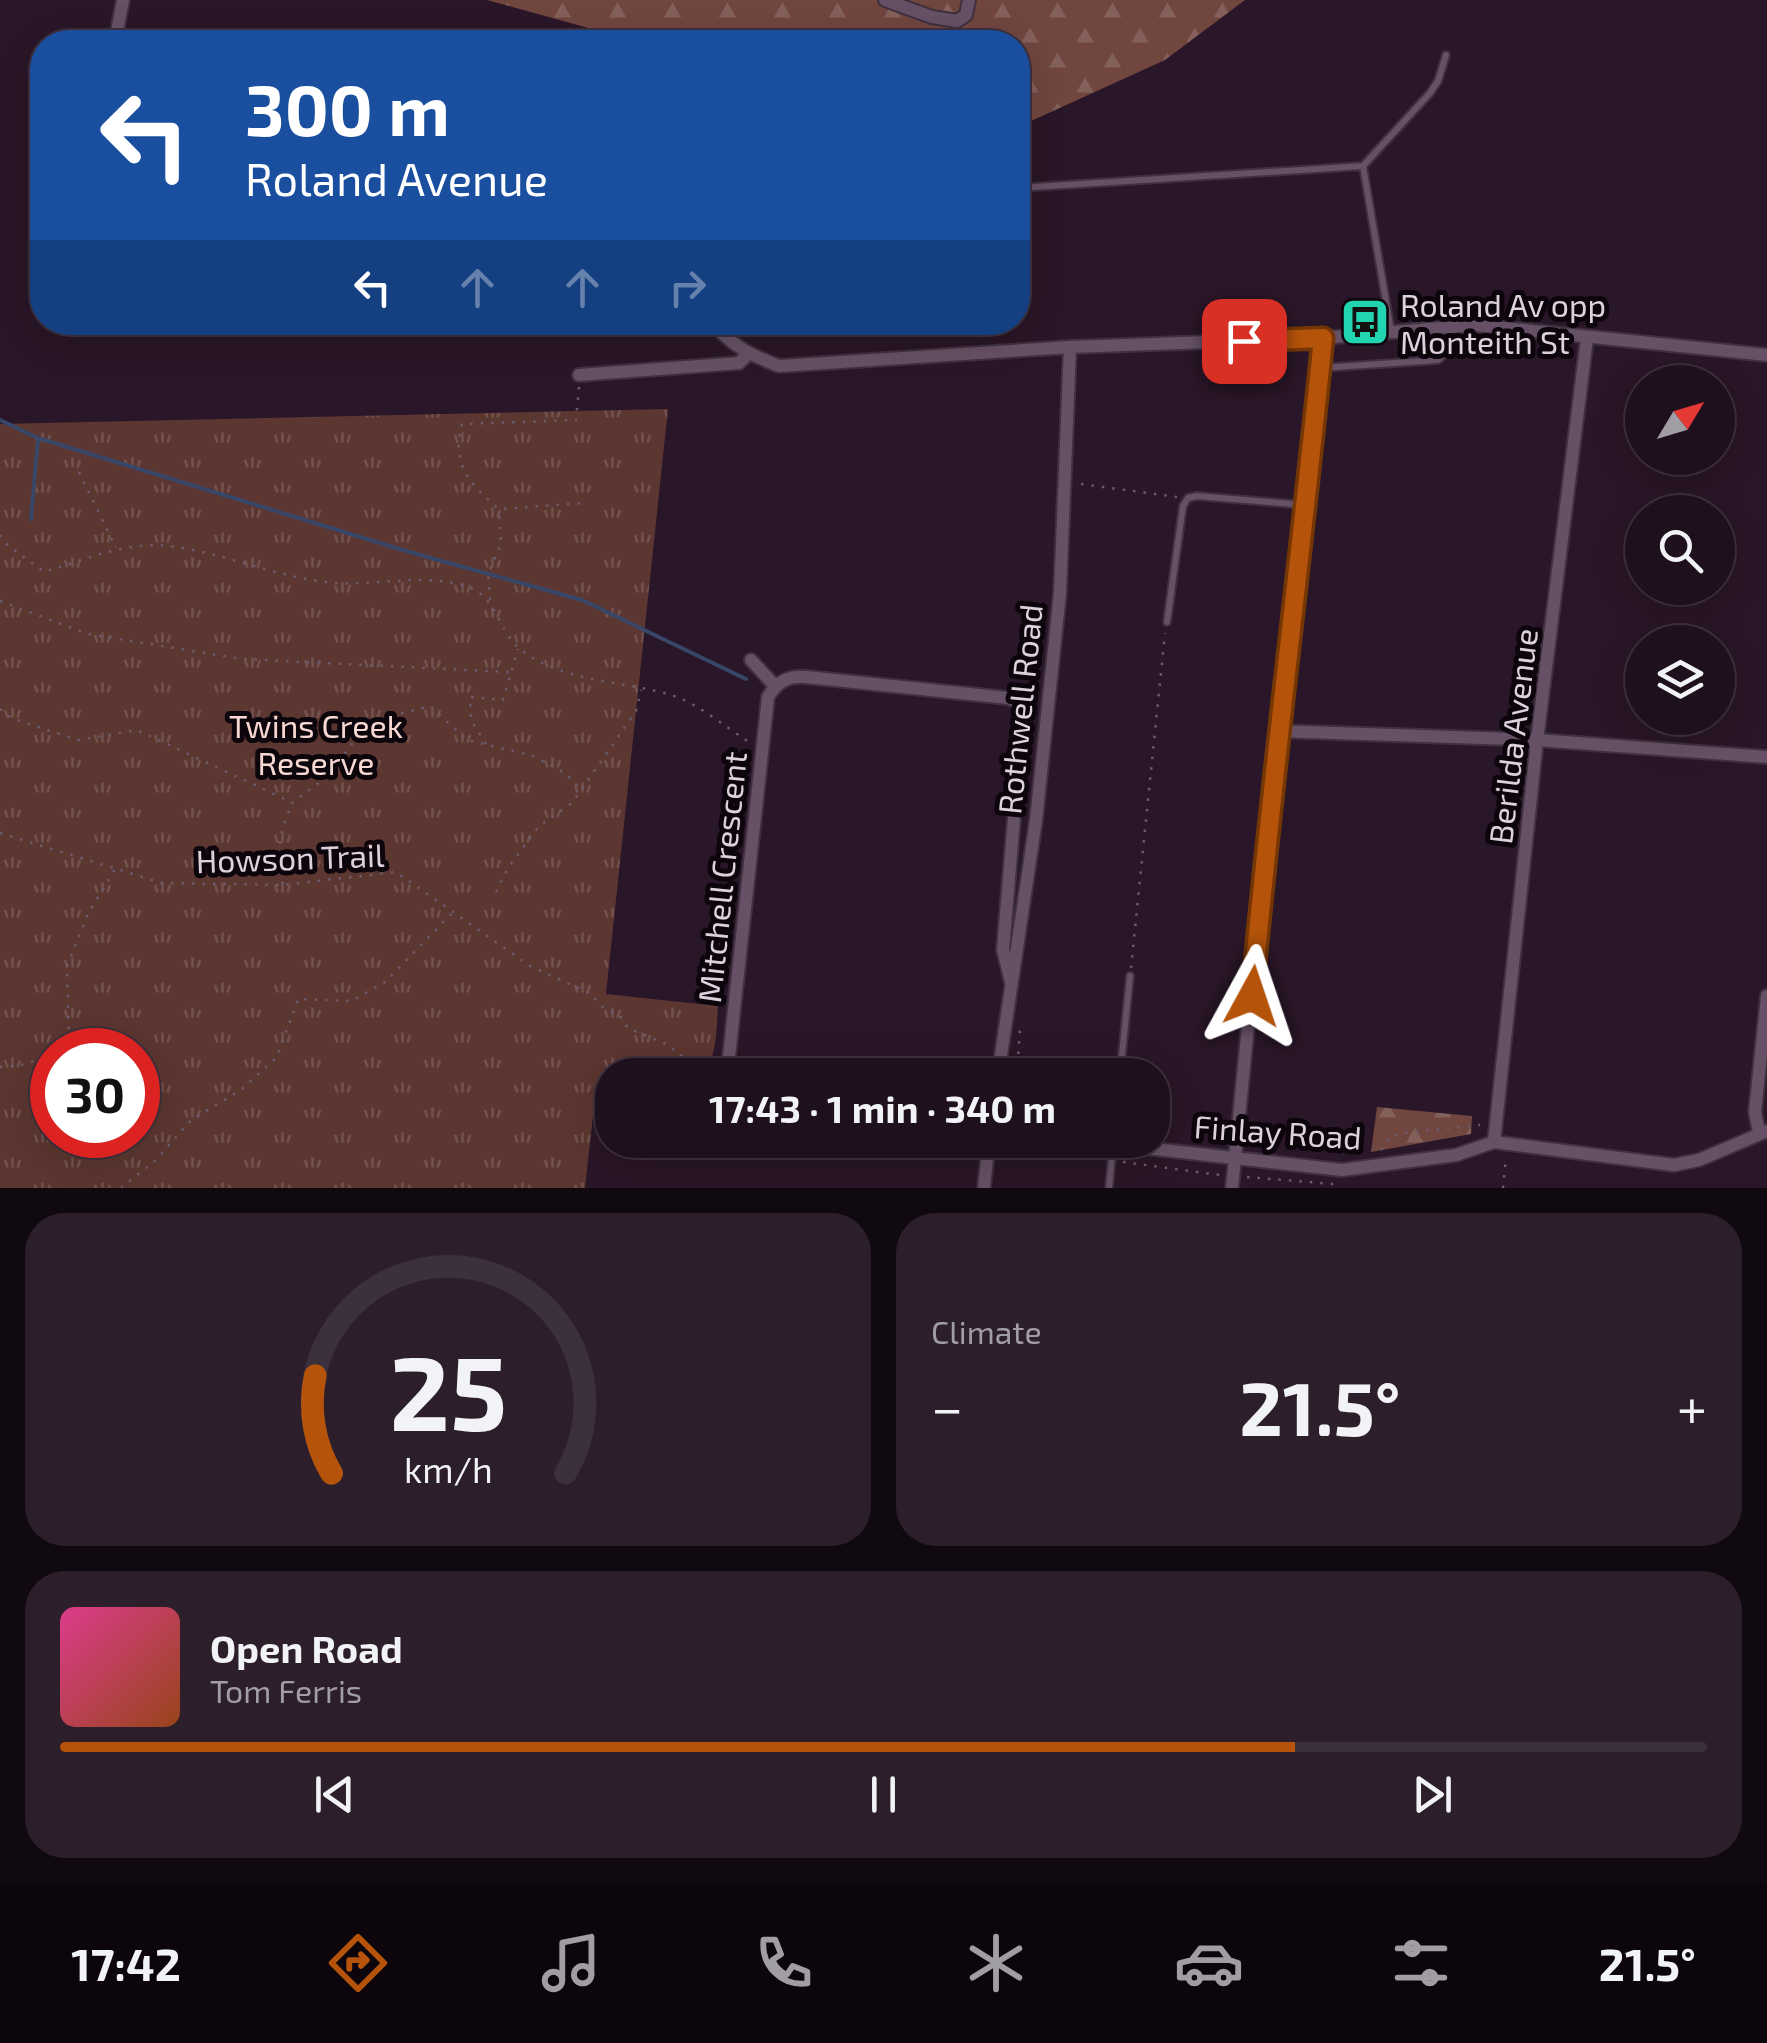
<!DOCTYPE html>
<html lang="en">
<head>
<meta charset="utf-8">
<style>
  :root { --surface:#1f101e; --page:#2c1e2b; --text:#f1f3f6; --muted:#a19da4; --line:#3c303c; --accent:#b45309 }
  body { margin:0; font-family:"Exo 2",sans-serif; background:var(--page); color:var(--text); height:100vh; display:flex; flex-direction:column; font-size:38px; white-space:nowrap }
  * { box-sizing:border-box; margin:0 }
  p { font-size:32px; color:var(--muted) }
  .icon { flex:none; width:55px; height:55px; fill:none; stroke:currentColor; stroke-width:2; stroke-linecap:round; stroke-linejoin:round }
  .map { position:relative; height:1188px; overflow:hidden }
  .details { display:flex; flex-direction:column; gap:25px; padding:25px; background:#110910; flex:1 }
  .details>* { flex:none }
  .hud { position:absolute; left:30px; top:30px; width:1000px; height:305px; border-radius:40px; box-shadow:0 10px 40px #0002,0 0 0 2px var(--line); background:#1a4fa0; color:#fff; overflow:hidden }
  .needle { width:65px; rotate:52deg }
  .controls { position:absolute; left:1625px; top:365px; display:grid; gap:20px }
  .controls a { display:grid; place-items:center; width:110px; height:110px; border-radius:50%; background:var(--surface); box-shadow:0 10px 40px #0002,0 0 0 2px var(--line); font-size:50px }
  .speed { position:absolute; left:30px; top:1028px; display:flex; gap:20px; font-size:50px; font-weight:700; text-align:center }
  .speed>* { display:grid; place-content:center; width:130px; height:130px; border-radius:50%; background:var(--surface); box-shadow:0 10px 40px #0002,0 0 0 2px var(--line); line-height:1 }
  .speed .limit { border:15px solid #d22; background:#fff; color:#111 }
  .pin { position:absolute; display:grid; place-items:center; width:85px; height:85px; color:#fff; margin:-42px; border-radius:20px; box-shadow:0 5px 15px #0006 }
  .me { position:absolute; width:110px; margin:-55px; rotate:5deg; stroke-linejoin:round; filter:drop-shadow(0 0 8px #0008) }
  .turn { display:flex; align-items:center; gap:35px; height:210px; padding:0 50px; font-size:45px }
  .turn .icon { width:130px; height:130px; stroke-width:2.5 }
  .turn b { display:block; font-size:70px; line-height:85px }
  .lanes { display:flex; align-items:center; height:95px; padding:0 50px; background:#0003; justify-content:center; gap:50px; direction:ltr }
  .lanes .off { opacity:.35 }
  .big { font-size:75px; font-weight:700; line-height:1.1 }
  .details .widget { flex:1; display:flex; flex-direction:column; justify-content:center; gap:15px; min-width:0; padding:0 35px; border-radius:40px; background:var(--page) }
  .details .dial { align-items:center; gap:0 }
  .dial svg { height:260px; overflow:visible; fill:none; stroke:var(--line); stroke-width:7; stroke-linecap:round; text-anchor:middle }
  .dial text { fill:var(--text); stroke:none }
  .song { display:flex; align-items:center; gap:30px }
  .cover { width:120px; height:120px; border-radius:15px; background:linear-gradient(135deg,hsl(330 70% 55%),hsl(20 70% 35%)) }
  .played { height:10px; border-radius:5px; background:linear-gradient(90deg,var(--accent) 75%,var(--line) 75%) }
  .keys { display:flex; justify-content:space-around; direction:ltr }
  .heat { display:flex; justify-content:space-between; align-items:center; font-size:55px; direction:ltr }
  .details .tiles { flex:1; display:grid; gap:25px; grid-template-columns:1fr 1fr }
  .widget:last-child { grid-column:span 2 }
  .trip { position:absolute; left:595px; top:1058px; width:575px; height:100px; border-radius:40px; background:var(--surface); box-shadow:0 10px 40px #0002,0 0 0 2px var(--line); font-weight:700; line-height:100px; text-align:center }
  .dock { display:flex; height:160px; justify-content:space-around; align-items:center; background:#0c060c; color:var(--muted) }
  .dock .icon { width:70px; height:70px }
  .dock .on { color:var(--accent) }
  .dock b { font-size:45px; color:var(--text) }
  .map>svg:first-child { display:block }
  .forest { fill:url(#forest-firs) }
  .park { fill:url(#park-tufts); fill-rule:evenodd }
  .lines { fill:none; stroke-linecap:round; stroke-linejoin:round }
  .stream { stroke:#384667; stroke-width:4 }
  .service-casing { stroke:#3e303e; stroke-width:10 }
  .minor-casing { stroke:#3e303e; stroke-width:16 }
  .path { stroke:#6c5b6b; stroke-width:2.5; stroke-dasharray:2.5 8; stroke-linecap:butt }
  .service { stroke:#665065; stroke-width:6 }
  .minor { stroke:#665065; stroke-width:12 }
  .route-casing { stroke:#753606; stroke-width:25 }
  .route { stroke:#b45309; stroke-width:18 }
  .labels { text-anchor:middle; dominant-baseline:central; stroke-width:10; stroke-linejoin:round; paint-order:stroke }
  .poi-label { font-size:32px; fill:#ded1de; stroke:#0d050c; text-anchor:start }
  .street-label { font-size:32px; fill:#ded1de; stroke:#0d050c }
  .park-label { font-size:32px; fill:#f6d7d2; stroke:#0d050c }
</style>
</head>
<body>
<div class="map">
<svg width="1767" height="1188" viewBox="0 0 1767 1188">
  <defs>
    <pattern id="forest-firs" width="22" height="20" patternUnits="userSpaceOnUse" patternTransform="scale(2.5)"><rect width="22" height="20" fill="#70463f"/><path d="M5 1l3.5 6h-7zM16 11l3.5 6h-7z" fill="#84605a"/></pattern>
    <pattern id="park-tufts" width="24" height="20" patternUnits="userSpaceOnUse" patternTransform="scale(2.5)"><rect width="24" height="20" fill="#5c3630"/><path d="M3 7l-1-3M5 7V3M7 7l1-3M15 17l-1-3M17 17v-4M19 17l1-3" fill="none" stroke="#73524e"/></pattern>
  </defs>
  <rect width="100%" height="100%" fill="#291628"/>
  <!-- forest -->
  <path class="forest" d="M487,0H1245L1165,60L1018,127V42H639Z
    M1377,1107L1472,1116L1471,1134L1371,1152Z"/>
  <!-- park -->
  <path class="park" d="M668,409L606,994L718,1006C716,1029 718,1058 701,1075H612V1081L597,1080L585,1188H0V424ZM52,1050H138V1135H52Z"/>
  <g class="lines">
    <!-- stream -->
    <path class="stream" d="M0,420L38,438L406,551L582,600L746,679
      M31,519L38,439"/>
    <!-- service casing -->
    <g class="service-casing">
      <path id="service" d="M1363,166L1430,93L1438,81L1446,55
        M1018,188L1363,166L1391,331
        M1321,368L1438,360L1471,329
        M1167,622L1183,506L1188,498L1197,496L1305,505
        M1120,1075L1130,976
        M1109,1188L1113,1146"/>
    </g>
    <!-- minor casing -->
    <g class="minor-casing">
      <path id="minor" d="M885,0L932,17L957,21L966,15L969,0
        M115,42L123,0
        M712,322C731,346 751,355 779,366L1070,347L1323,338L1475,325L1767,355
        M579,375L739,363L748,354
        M751,660L775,686
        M1277,731L1537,740L1767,757
        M727,1075L768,697C777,682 788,675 806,677L1008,698L1018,702L1023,711L1003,950L1011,982
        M998,1075L1036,820L1060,593L1070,347
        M1759,1132L1755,1112L1767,996
        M1074,1140L1342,1170L1456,1155L1494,1142L1674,1165L1699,1160L1767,1131
        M1494,1142L1537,740L1587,338
        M984,1188L989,1140
        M1232,1188L1277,731L1306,506L1323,338"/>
    </g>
    <!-- path -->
    <path class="path" d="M579,387L576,420L462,424C451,464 469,484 499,509L585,503
      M79,472L116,548
      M1081,484L1177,497
      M0,535L5,543L44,572C84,560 127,541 169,546C227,553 281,580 339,583C381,585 428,573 468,587C497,597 498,631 520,649C562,683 622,680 671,695C698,703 725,727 749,742
      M490,600L488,574L501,544L499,511
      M0,601L88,634L242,659L510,672
      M1022,687L1041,600L1044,599
      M0,709L11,718L78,740L137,730L291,802
      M486,744L471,720L470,697L503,700L518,649
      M0,833L162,883L283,885L396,872L530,966L589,993L603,1007L620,1016L628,1028L668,1045L706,1075
      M283,884L276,867L282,830L292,803L328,776L368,722L430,706L467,740L533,756L565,773L581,790
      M496,892L508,868L539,826L572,803L636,711L641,690
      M1131,968L1165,633
      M69,1050L67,966L88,914L115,869
      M0,1067L17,1066L52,1056
      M1017,1075L1020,1027
      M1008,1147L1101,1159
      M1381,1150L1390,1137L1404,1133L1480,1125
      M1123,1162L1220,1175
      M1247,1177L1333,1184
      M121,1188L156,1160L191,1120L241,1090L277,1057L298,999L352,1001L385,982L453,912
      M1503,1188L1506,1157"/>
    <!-- service -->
    <use href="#service" class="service"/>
    <!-- minor -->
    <use href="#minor" class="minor"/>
  </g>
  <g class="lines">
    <!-- route casing -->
    <g class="route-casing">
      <path id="route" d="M1244,341L1323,338C1301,558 1272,776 1252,996"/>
    </g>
    <!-- route -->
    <use href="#route" class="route"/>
  </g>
  <!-- icons -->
  <defs>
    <g id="bus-square" transform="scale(2.5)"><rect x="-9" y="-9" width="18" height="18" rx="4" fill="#20d5b0" stroke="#0d050c"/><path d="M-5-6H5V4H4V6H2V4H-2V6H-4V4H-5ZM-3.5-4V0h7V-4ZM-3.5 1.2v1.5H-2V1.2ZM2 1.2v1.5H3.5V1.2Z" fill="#111"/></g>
  </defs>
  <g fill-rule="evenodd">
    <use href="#bus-square" x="1365" y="322"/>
  </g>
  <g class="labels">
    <!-- poi labels -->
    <g class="poi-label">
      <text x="1400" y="304">Roland Av opp<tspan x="1400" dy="37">Monteith St</tspan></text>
    </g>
    <!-- street labels -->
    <g class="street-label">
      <text transform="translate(1019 709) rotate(-84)">Rothwell Road</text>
      <text transform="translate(1512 736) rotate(-83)">Berilda Avenue</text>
      <text transform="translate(290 857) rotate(-2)">Howson Trail</text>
      <text transform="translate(721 877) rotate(-84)">Mitchell Crescent</text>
      <text transform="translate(1278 1131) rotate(4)">Finlay Road</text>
    </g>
    <!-- park labels -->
    <g class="park-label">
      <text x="316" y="725">Twins Creek<tspan x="316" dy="37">Reserve</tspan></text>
    </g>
  </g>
</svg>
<div class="controls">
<a><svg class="needle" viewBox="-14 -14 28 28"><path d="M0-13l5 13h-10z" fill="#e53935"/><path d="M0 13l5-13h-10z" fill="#a19da4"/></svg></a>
<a><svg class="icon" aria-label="search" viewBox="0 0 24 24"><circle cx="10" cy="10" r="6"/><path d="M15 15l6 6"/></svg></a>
<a><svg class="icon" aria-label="layers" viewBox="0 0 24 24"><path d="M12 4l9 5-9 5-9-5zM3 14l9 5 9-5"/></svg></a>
</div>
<div class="speed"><div class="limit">30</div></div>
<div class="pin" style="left:1244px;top:341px;background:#d93025"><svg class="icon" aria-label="arrive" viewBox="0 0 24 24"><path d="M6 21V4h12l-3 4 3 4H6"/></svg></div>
<svg class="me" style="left:1252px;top:996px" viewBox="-20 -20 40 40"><path d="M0-17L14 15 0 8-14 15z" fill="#b45309" stroke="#fff" stroke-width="4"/></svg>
<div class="trip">17:43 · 1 min · 340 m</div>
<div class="hud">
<div class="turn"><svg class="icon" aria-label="left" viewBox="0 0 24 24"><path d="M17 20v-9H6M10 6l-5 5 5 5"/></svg><div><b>300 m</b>Roland Avenue</div></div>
<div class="lanes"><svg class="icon" aria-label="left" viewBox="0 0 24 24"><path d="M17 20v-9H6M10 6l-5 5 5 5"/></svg><svg class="icon off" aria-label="ahead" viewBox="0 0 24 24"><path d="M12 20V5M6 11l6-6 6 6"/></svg><svg class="icon off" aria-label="ahead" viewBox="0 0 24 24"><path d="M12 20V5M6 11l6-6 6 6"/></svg><svg class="icon off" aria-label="right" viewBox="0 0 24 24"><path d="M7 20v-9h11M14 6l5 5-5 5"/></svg></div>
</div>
</div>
<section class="details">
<div class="tiles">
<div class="widget dial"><svg viewBox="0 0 100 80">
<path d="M14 69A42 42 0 1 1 86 69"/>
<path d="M14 69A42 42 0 0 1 9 39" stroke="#b45309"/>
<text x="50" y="56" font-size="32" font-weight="700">25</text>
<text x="50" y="72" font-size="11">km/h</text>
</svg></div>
<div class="widget"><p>Climate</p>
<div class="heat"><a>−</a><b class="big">21.5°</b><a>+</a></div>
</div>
<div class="widget">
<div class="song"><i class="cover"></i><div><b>Open Road</b><p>Tom Ferris</p></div></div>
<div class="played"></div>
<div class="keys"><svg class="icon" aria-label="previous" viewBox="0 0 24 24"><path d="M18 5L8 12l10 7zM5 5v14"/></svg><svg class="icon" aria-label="pause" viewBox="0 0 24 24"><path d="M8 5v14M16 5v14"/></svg><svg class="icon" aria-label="next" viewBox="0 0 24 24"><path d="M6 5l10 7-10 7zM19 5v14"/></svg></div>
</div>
</div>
</section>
<nav class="dock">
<b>17:42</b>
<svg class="icon on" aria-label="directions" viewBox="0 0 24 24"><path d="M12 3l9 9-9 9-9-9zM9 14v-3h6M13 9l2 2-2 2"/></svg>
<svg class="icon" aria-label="music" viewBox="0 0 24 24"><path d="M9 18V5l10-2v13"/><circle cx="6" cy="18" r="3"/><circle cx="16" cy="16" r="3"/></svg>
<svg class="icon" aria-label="phone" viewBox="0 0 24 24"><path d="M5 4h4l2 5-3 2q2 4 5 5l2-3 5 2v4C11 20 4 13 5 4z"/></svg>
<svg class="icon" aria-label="climate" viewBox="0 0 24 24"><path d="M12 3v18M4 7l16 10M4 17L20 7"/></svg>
<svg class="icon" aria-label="car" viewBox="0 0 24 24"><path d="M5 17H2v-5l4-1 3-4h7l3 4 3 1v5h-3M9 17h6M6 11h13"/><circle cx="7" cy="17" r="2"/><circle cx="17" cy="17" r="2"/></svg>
<svg class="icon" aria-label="filters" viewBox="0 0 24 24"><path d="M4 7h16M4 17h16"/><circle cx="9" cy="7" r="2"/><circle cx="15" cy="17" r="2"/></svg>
<b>21.5°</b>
</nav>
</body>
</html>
